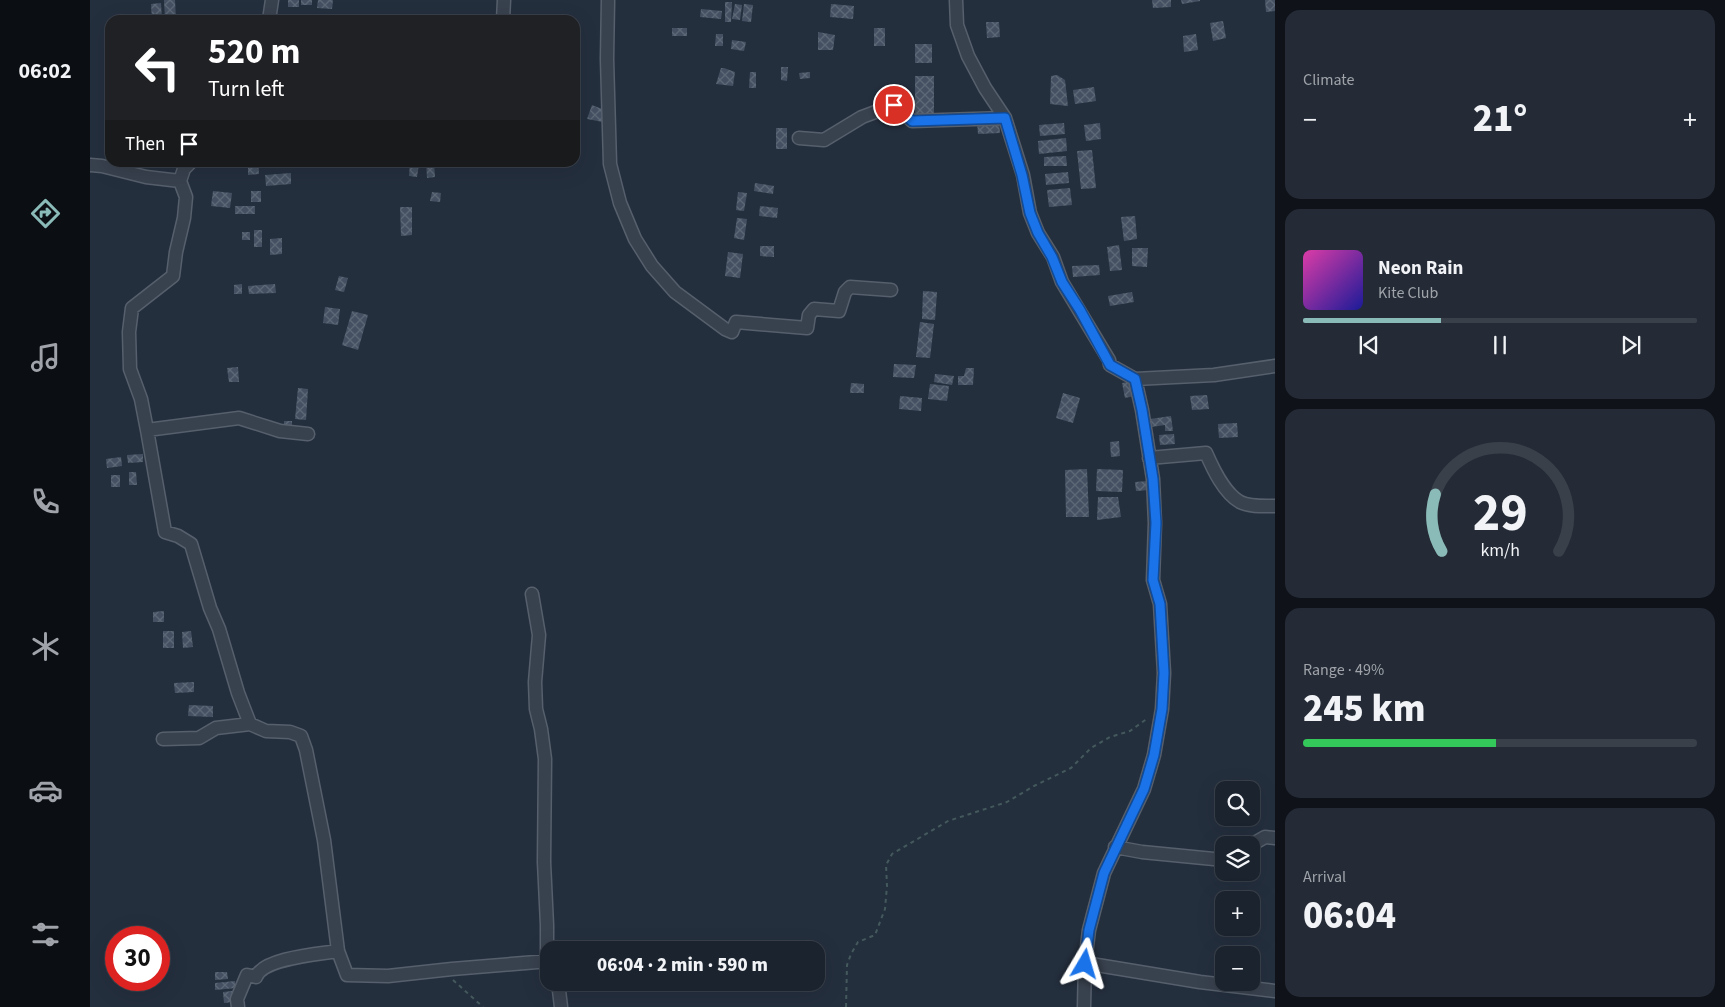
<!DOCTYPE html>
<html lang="en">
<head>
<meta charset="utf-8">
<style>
  :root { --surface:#1b232e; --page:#242b36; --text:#f1f3f6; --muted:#a0a4aa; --line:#39404a; --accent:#8bbbb9 }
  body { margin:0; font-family:"Source Sans 3",sans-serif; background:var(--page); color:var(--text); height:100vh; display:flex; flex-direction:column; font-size:19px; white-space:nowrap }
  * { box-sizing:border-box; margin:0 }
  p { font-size:16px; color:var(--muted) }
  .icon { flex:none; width:28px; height:28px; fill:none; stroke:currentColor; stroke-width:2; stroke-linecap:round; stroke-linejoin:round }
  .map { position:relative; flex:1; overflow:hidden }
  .panel { display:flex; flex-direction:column; gap:10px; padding:10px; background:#0f1319; width:450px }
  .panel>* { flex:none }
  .hud { position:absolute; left:15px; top:15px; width:475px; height:152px; border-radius:15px; box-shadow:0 5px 20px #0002,0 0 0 1px var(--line); background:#202124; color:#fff; overflow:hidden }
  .controls { position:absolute; left:1125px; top:781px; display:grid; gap:10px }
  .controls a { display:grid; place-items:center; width:45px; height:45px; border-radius:10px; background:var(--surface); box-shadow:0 5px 20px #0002,0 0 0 1px var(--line); font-size:25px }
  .speed { position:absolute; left:15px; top:926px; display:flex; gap:10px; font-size:25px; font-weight:700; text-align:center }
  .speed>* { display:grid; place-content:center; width:65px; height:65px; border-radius:50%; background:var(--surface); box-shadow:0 5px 20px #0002,0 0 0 1px var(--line); line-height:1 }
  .speed .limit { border:8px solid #d22; background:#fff; color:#111 }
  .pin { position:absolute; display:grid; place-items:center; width:42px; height:42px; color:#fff; margin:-21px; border:2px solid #fff; border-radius:50%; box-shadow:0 1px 5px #0007 }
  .me { position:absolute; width:55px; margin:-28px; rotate:7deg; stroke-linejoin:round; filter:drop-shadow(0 0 4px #0008) }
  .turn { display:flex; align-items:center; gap:18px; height:105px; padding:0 20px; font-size:22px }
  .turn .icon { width:65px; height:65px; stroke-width:2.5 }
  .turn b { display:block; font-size:35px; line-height:42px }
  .then { display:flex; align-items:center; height:48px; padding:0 20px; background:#0003; gap:10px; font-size:19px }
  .big { font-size:38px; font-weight:800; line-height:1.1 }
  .panel .card { flex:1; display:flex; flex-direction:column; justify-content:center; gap:8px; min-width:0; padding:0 18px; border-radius:15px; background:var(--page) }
  .panel .dial { align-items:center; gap:0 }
  .dial svg { height:130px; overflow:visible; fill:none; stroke:var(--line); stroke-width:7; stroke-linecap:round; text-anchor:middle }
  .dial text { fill:var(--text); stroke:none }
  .song { display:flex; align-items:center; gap:15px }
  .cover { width:60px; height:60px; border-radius:8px; background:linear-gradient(135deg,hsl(320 70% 55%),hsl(240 70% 35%)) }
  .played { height:5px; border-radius:2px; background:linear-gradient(90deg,var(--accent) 35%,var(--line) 35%) }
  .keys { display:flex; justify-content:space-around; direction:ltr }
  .heat { display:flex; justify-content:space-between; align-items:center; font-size:28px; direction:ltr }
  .charge { height:8px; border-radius:4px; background:linear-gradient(90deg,#34c759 49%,var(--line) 0) }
  .trip { position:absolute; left:450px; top:941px; width:285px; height:50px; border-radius:15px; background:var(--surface); box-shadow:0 5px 20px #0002,0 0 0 1px var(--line); font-weight:800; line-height:50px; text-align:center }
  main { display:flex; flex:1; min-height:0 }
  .tab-bar { display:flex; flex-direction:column; width:90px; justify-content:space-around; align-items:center; background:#0b0e12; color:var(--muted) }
  .tab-bar .icon { width:35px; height:35px }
  .tab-bar .selected { color:var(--accent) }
  .tab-bar b { font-size:22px; color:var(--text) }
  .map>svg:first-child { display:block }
  .building { fill:url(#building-cross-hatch) }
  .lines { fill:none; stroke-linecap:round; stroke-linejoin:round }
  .minor-casing { stroke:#565f6c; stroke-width:15 }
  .path { stroke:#44595c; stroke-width:2; stroke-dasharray:4 4; stroke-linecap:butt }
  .minor { stroke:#38414e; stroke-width:12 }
  .route-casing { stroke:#114b97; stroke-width:12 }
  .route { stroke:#1a73e8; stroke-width:9 }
</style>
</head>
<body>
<main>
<nav class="tab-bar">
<b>06:02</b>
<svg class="icon selected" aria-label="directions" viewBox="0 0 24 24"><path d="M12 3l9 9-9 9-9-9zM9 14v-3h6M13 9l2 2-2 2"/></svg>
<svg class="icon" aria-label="music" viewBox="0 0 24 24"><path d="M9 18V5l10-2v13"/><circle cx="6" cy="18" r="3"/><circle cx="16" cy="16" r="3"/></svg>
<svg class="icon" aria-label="phone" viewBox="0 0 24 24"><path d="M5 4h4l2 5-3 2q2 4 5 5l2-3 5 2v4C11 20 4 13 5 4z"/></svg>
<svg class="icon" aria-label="climate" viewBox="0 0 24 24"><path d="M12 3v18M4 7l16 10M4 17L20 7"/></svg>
<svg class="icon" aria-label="car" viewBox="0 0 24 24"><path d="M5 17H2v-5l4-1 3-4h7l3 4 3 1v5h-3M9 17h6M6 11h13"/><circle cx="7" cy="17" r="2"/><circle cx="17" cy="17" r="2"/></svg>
<svg class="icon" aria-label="filters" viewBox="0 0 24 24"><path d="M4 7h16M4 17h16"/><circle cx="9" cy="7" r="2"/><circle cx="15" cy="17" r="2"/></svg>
</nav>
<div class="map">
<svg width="1185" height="1007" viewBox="0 0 1185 1007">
  <defs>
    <pattern id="building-cross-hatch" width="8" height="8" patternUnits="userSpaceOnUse" patternTransform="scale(1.25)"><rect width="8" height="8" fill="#455162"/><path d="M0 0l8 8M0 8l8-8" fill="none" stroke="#5d6877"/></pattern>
  </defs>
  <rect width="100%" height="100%" fill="#242f3e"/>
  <!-- building -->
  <path class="building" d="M74,0H85L86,20H75Z
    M198,0H209V7H198Z
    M211,0H222V5H211Z
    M228,0H243L242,9L227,8Z
    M1062,0H1081V7L1063,8Z
    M1091,0H1110V1L1092,4Z
    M1175,0H1185V11L1176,12Z
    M635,2H642L641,22H635Z
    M71,3L72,20H62L61,4Z
    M645,4L652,5L650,20L642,19Z
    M654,4L663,5L661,22L652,21Z
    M741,4L764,6L763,19L740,17Z
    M611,9L632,11L631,19L610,17Z
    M1133,21L1136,38L1123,41L1120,23Z
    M896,22H909L910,37L897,38Z
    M582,28H597V36H582Z
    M784,28H795V46H784Z
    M728,32L745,35L743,50H728Z
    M626,34H633V46H625Z
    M1106,34L1108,50L1094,52L1093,36Z
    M642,40L656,42L654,51L641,49Z
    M825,44H842V63H825Z
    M691,67H698L697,81L691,80Z
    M631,68H634L645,72L643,86L626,84Z
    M660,72H666V88H659Z
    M720,72V78L710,79L709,73Z
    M967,75L975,80L978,106L960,104L961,76Z
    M825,76H844V116L825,115Z
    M1004,87L1006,101L985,104L983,90Z
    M502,105L517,111L513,122L497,119Z
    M909,121L910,133L888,134L887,122Z
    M974,123L975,134L950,136L949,125Z
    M1010,123L1011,139L996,141L994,125Z
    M686,128H697V149H686Z
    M976,138L977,151L949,154L948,141Z
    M1002,150L1006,188L991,189L987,151Z
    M976,156L977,166H954V157Z
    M158,162H168L169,174L158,175Z
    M336,162H344L345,177L337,178Z
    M320,163L329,164L327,177L319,176Z
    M978,172L979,183L956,185L955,174Z
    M201,173V184L176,186L175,175Z
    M665,183L684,186L683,194L664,191Z
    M980,188L982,205L959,207L957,190Z
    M123,191L142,193L140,208L121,206Z
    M161,191H171V202H161Z
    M342,192L351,193L350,202L340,201Z
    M648,192L657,193L654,211L646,210Z
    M145,206H165V214H145Z
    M670,206L688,208L687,218L669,216Z
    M310,207H322V235L311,236Z
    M1045,216L1047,239L1034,241L1031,217Z
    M647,218L657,219L654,240L644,238Z
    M164,230H172V247H164Z
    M152,232H160V240H152Z
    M192,238V254L180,255V239Z
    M1029,245L1032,270L1020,271L1017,247Z
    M670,246H684V257L670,256Z
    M1042,248H1058L1057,267L1042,266Z
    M638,252L653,254L650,278L635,276Z
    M1009,265L1010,275L983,277L982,266Z
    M249,276L258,278L254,292L245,290Z
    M152,284V294H144V285Z
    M185,284L186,293L159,294L158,286Z
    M833,291L847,292L845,320L832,319Z
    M1042,292L1044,302L1020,306L1018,296Z
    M235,307L250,309L248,325L233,323Z
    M262,311L278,315L268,350L252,345Z
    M830,322L844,324L840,358L826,357Z
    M804,364L826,365L824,378L803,377Z
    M148,367L149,382H139L137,368Z
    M876,368H884L883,385H868V376H874Z
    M845,374L864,376L862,385L844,382Z
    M1042,381L1044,396L1035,398L1032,383Z
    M761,383L774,384V393H760Z
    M840,384L859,386L857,401L838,399Z
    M208,388L218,389L216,420L205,419Z
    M973,393L990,398L983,423L966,418Z
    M1117,395L1119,409L1102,410L1100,396Z
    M810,396L832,398L831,411L809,409Z
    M1081,416L1083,431H1075V425L1061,427L1060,419Z
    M194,421H202V427H194Z
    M1147,423L1148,437L1129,438L1128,424Z
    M1084,434L1085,444L1070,445L1069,435Z
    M1029,441L1030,456L1021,457L1020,442Z
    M53,454V462L38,463L37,455Z
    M31,457L32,466L17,468L16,459Z
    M997,469L999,517H976L975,470Z
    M1007,469L1033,470L1032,492L1006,491Z
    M39,472H46L47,485H39Z
    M21,475H30V487H21Z
    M1058,481L1059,490L1046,491L1045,482Z
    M1008,497H1028L1031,517L1007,520Z
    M74,611V622H63V612Z
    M73,631H84V648H73Z
    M101,631L103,647L93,648L92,632Z
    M104,682V692L85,693L84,683Z
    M99,705L123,706V717L98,716Z
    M125,972H137L138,979L125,980Z
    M145,981L146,988L125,990V983Z
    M142,991L143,1002L134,1003L133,992Z"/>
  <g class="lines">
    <!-- minor casing -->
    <g class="minor-casing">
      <path id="minor" d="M518,0L517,59L520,164L530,203L545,239L562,266L585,292L635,329L642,332L646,322L717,328L719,315L724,309L749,311L755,292L760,287L801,290
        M866,0L867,25L878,56L895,88L915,118L933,175L940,213L948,233L963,257L972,282L1019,360L1020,365L1045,379L1052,410L1063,479L1065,523L1063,580L1070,604L1074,673L1072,709L1064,755L1054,789L1014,873L999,930L995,963L994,1007
        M179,20L182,0
        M413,20L414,0
        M709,138L734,140L772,117L804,105L822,121L915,118
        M0,165L12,166L56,177L90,181L96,197L94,218L86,252L83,276L42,308L39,332L40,369L51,399L57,430L149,418L190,431L218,434
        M90,181L94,169L101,162
        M1045,379L1124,375L1185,366
        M57,430L75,532L88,536L101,544L120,608L129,629L148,693L160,724L176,731L200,732L211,736L216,750L234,840L248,951L257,975L298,976L362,969L459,961
        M1059,458L1116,453C1123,469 1134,493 1150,502C1160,507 1174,506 1185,506
        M442,594L449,635L445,682L446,709L451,729L455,759L454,862L457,925V961
        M73,739L109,738L126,728L160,724
        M1161,845L1175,837L1185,838
        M1025,847L1052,852L1134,860
        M995,963L1110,982L1185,991
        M468,982L471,1007
        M148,1007L147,999L157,975L166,977C173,958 229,954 248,951"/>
    </g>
    <!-- path -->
    <path class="path" d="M363,980L393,1007
      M756,1007L757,965L761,954L768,942L785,935L795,909L797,886L796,865L802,854L858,821L917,802L944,786L981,768L1001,748L1020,737L1040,731L1058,718"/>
    <!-- minor -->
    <use href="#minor" class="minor"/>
  </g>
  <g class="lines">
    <!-- route casing -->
    <g class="route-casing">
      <path id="route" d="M804,105L822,121L915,118L932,175L940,213L948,233L962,257L972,282L990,310L1020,365L1045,379L1052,410L1063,479L1066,523L1063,580L1070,604L1074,673L1072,709L1064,755L1054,789L1014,873L999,930L995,964"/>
    </g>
    <!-- route -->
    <use href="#route" class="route"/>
  </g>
</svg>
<div class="controls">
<a><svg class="icon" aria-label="search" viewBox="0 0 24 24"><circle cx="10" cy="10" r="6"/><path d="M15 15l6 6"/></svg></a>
<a><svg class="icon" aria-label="layers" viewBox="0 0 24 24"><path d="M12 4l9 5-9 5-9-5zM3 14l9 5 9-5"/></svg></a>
<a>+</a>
<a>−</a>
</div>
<div class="speed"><div class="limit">30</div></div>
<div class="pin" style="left:804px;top:105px;background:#d93025"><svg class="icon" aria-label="arrive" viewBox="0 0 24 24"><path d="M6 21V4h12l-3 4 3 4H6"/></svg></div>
<svg class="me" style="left:995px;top:964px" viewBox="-20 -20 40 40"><path d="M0-17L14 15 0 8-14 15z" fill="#1a73e8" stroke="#fff" stroke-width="4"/></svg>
<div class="trip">06:04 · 2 min · 590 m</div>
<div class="hud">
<div class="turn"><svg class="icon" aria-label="left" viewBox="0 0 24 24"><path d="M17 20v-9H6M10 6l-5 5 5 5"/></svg><div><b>520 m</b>Turn left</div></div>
<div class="then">Then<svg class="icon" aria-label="arrive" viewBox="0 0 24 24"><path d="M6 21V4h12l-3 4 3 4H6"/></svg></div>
</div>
</div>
<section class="panel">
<div class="card"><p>Climate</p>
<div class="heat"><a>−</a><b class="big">21°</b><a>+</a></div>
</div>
<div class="card">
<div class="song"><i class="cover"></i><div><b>Neon Rain</b><p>Kite Club</p></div></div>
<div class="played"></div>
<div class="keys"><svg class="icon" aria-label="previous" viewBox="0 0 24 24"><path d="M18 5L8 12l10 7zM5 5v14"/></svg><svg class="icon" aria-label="pause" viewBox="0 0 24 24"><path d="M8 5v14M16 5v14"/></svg><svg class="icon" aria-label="next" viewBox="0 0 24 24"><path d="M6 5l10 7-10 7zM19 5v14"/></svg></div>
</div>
<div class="card dial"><svg viewBox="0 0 100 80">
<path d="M14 69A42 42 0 1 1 86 69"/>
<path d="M14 69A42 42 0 0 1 10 34" stroke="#8bbbb9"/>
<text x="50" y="56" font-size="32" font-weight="700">29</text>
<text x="50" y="72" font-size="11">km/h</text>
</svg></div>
<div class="card"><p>Range · 49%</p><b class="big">245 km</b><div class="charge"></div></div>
<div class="card"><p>Arrival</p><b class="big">06:04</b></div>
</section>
</main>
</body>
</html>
